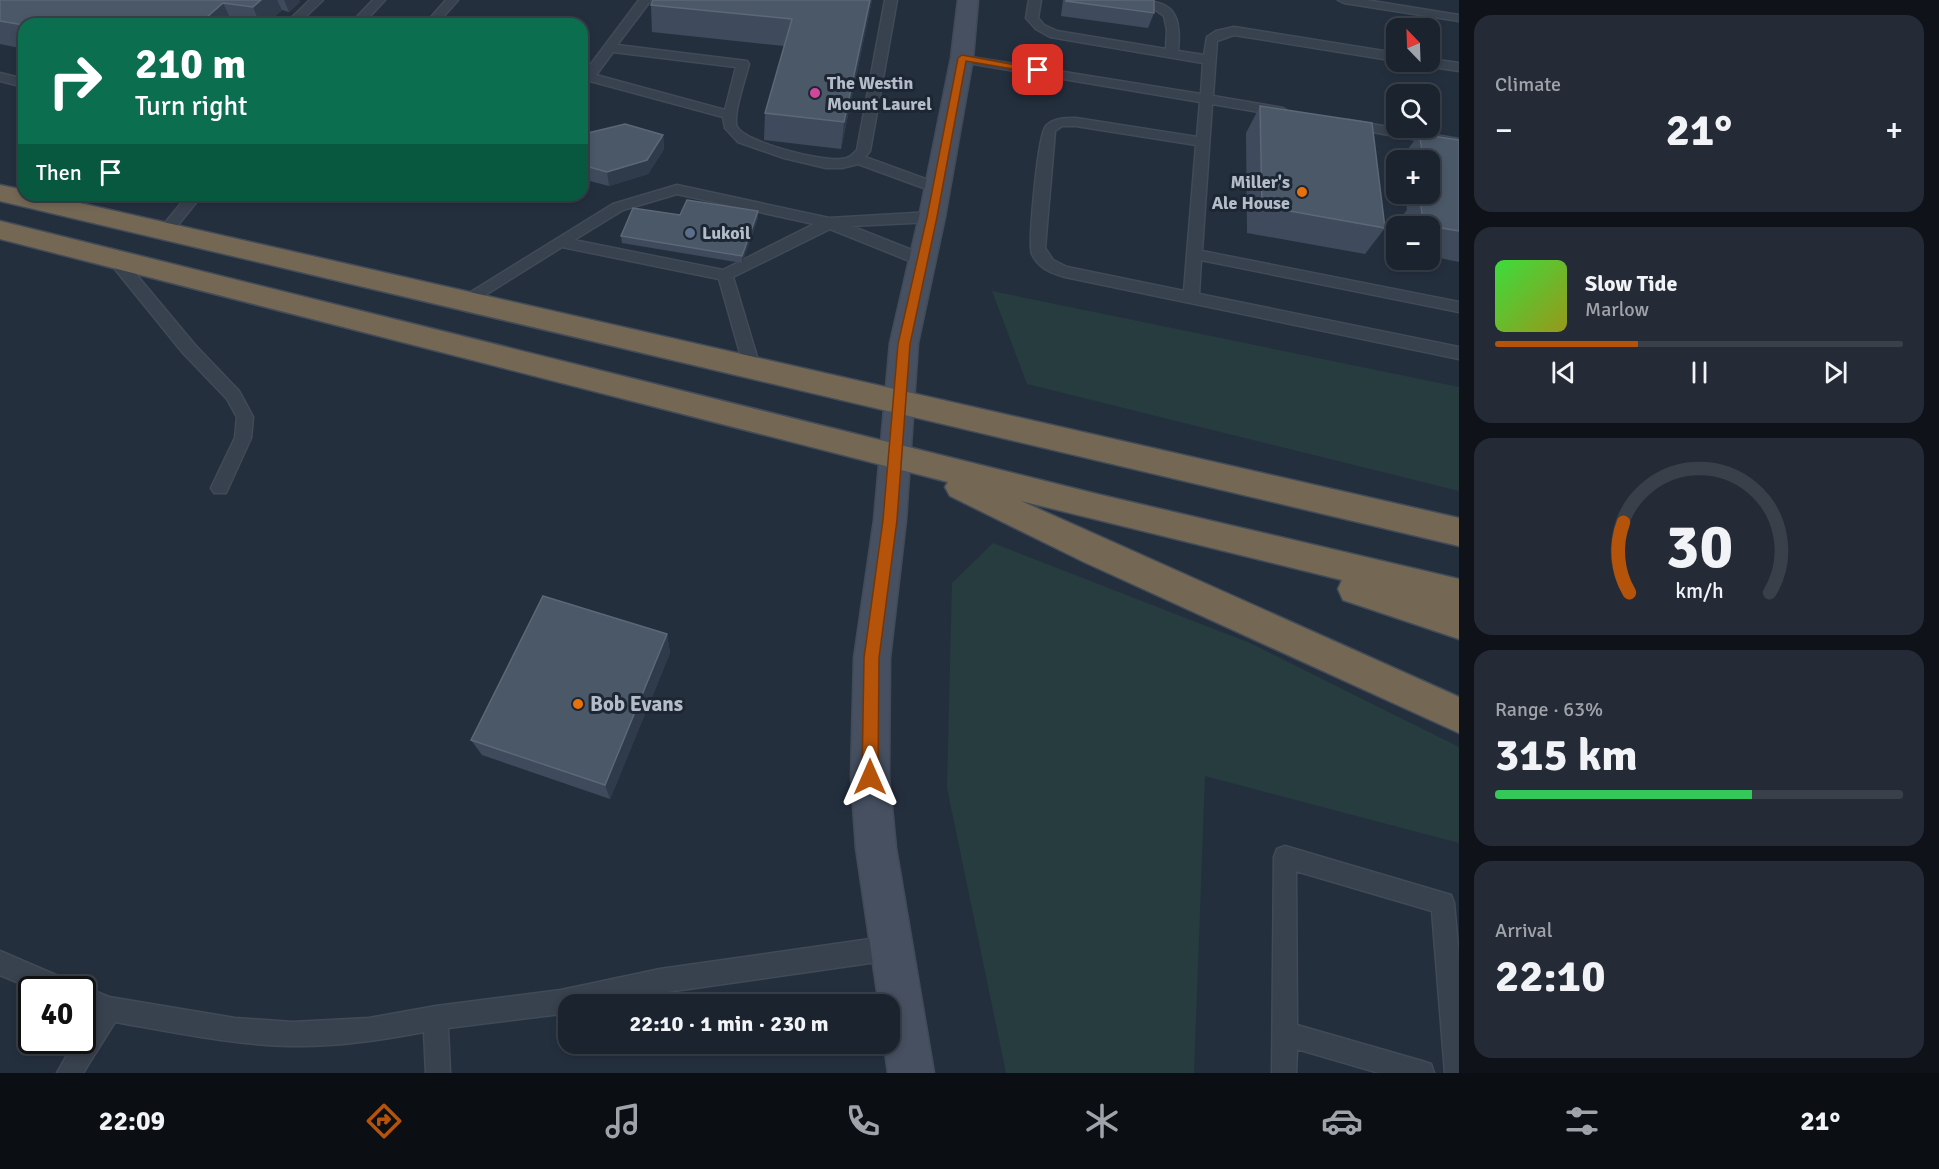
<!DOCTYPE html>
<html lang="en">
<head>
<meta charset="utf-8">
<style>
  :root { --surface:#1b232e; --page:#242b36; --text:#f1f3f6; --muted:#a0a4aa; --line:#39404a; --accent:#b45309 }
  body { margin:0; font-family:Signika,sans-serif; background:var(--page); color:var(--text); height:100vh; display:flex; flex-direction:column; font-size:22px; white-space:nowrap }
  * { box-sizing:border-box; margin:0 }
  p { font-size:20px; color:var(--muted) }
  .icon { flex:none; width:33px; height:33px; fill:none; stroke:currentColor; stroke-width:2; stroke-linecap:round; stroke-linejoin:round }
  .map { position:relative; flex:1; overflow:hidden }
  .side { display:flex; flex-direction:column; gap:15px; padding:15px; background:#0f1319; width:480px }
  .side>* { flex:none }
  .guide { position:absolute; left:18px; top:18px; width:570px; height:183px; border-radius:18px; box-shadow:0 3px 9px #0003,0 0 0 2px var(--line); background:#0b6e4f; color:#fff; overflow:hidden }
  .needle { width:39px; rotate:337deg }
  .fabs { position:absolute; left:1386px; top:18px; display:grid; gap:12px }
  .fabs a { display:grid; place-items:center; width:54px; height:54px; border-radius:12px; background:var(--surface); box-shadow:0 3px 9px #0003,0 0 0 2px var(--line); font-size:30px }
  .speed { position:absolute; left:18px; top:976px; display:flex; gap:12px; font-size:30px; font-weight:700; text-align:center }
  .speed>* { display:grid; place-content:center; width:78px; height:78px; border-radius:50%; background:var(--surface); box-shadow:0 3px 9px #0003,0 0 0 2px var(--line); line-height:1 }
  .speed .limit { border:3px solid #111; border-radius:9px; background:#fff; color:#111 }
  .pin { position:absolute; display:grid; place-items:center; width:51px; height:51px; color:#fff; margin:-26px; border-radius:12px; box-shadow:0 3px 9px #0006 }
  .me { position:absolute; width:66px; margin:-33px; rotate:0deg; stroke-linejoin:round; filter:drop-shadow(0 0 4px #0008) }
  .turn { display:flex; align-items:center; gap:21px; height:126px; padding:0 18px; font-size:27px }
  .turn .icon { width:78px; height:78px; stroke-width:2.5 }
  .turn b { display:block; font-size:42px; line-height:51px }
  .then { display:flex; align-items:center; height:57px; padding:0 18px; background:#0003; gap:12px; font-size:22px }
  .big { font-size:45px; font-weight:800; line-height:1.1 }
  .side .widget { flex:1; display:flex; flex-direction:column; justify-content:center; gap:9px; min-width:0; padding:0 21px; border-radius:18px; background:var(--page) }
  .side .dial { align-items:center; gap:0 }
  .dial svg { height:156px; overflow:visible; fill:none; stroke:var(--line); stroke-width:7; stroke-linecap:round; text-anchor:middle }
  .dial text { fill:var(--text); stroke:none }
  .song { display:flex; align-items:center; gap:18px }
  .cover { width:72px; height:72px; border-radius:9px; background:linear-gradient(135deg,hsl(120 70% 55%),hsl(60 70% 35%)) }
  .played { height:6px; border-radius:3px; background:linear-gradient(90deg,var(--accent) 35%,var(--line) 35%) }
  .keys { display:flex; justify-content:space-around; direction:ltr }
  .heat { display:flex; justify-content:space-between; align-items:center; font-size:33px; direction:ltr }
  .charge { height:9px; border-radius:4px; background:linear-gradient(90deg,#34c759 63%,var(--line) 0) }
  .trip { position:absolute; left:558px; top:994px; width:342px; height:60px; border-radius:18px; background:var(--surface); box-shadow:0 3px 9px #0003,0 0 0 2px var(--line); font-weight:800; line-height:60px; text-align:center }
  .dock { display:flex; height:96px; justify-content:space-around; align-items:center; background:#0b0e12; color:var(--muted) }
  .dock .icon { width:42px; height:42px }
  .dock .on { color:var(--accent) }
  .dock b { font-size:27px; color:var(--text) }
  main { display:flex; flex:1; min-height:0 }
  .map>svg:first-child { display:block }
  .green { fill:#263c3f }
  .lines { fill:none; stroke-linecap:round; stroke-linejoin:round }
  .lane-casing { stroke:#414a57; stroke-width:3 }
  .secondary-casing { stroke:#414a57; stroke-width:3 }
  .highway-casing { stroke:#434c59; stroke-width:3 }
  .lane { fill:#38414e; fill-rule:evenodd }
  .secondary { fill:#465061; fill-rule:evenodd }
  .highway { fill:#746855; fill-rule:evenodd }
  .wall { fill:#3f4b5c }
  .shaded-wall { fill:#2f3b4b }
  .building { fill:#4b5868; stroke:#5c6777; stroke-width:1.5 }
  .route { fill:#b45309; stroke:#753606; stroke-width:1.5 }
  .hotel-dot { fill:#d1479c; stroke:#1d2633; stroke-width:2 }
  .food-dot { fill:#e8710a; stroke:#1d2633; stroke-width:2 }
  .service-dot { fill:#5c6f8a; stroke:#1d2633; stroke-width:2 }
  .labels { text-anchor:middle; dominant-baseline:central; stroke-width:6; stroke-linejoin:round; paint-order:stroke }
  .far-poi-label { font-size:18px; font-weight:bold; fill:#b4bcc9; stroke:#1d2633; text-anchor:start }
  .poi-label { font-size:21px; font-weight:bold; fill:#b4bcc9; stroke:#1d2633; text-anchor:start }
</style>
</head>
<body>
<main>
<div class="map">
<svg width="1459" height="1073" viewBox="0 0 1459 1073">
  <rect width="100%" height="100%" fill="#242f3e"/>
  <!-- green -->
  <path class="green" d="M992,291L1459,387V491L1027,384Z
    M993,543L1250,643L1459,747V843L1205,776L1194,1073H1006L947,788L952,583Z"/>
  <g class="lines">
    <!-- lane casing -->
    <g class="lane-casing">
      <path id="lane" d="M310,0H323L298,24H285Z
        M373,0H385L363,24H350Z
        M446,0H458L437,24H425Z
        M639,0H651L617,45L747,61L749,64C746,77 732,116 737,127C746,143 823,162 841,159C849,159 852,155 857,150L885,0H897L870,151L865,157L942,185L944,188L942,191H932L858,164L842,168H826L784,158L738,142L725,128L723,117L590,81L582,86V76ZM613,52L736,67L725,110L596,75Z
        M1029,0H1041L1038,18L1044,25L1057,31L1166,49L1167,30L1164,16L1153,8L1128,0C1170,0 1182,8 1178,51L1204,55L1207,37L1216,31L1234,27L1396,53V61L1234,35L1217,41L1213,96L1283,108L1289,112L1283,116L1212,104L1202,251L1459,302V312L1201,260L1199,294L1459,347V359L1065,277C1051,273 1038,268 1032,254C1028,243 1038,134 1046,126C1053,118 1066,118 1076,118L1197,137L1200,102L962,62L958,61V55L1201,94L1203,63L1050,37L1036,29L1026,18ZM1062,126H1076L1196,145L1184,291L1067,267L1053,260L1045,248L1055,131Z
        M1338,0H1366L1459,15V21L1344,3Z
        M1430,59L1459,63V71L1426,66L1420,62H1430Z
        M0,73L24,79V87L0,81Z
        M1348,120L1459,139V147L1343,127V121Z
        M677,185L829,218L932,212L939,217L932,222L851,226L927,256L929,260L927,264H917L830,229L733,277L760,367L752,373L744,367L719,279L562,247L471,304L466,305L458,300L613,204ZM677,194L814,224L723,270L574,240L623,210Z
        M63,195H81L58,209H48V203Z
        M188,195H202L170,235H160V229Z
        M115,254L120,255L195,345L239,391L253,417L251,438L226,493H214L211,488L235,438L237,417L227,399L183,353L110,263L108,259L110,255Z
        M1285,846L1451,895L1454,903L1459,957V1073H1445L1432,911L1296,871L1297,1025L1422,1061L1431,1064L1434,1073H1379L1297,1049L1296,1073H1272L1274,857L1277,849Z
        M891,936L899,940L903,948L899,956L891,960L660,993L602,1005H568V1012L561,1014L448,1028L450,1073H426L424,1032C381,1040 337,1047 292,1046C232,1045 173,1032 115,1022L83,1073H57L75,1041H82V1029L92,1014L82,1010V990H36L0,975V951L72,982L75,989L82,986L109,997L235,1018L293,1022L369,1018L436,1006L561,990L660,969Z"/>
    </g>
    <!-- secondary casing -->
    <g class="secondary-casing">
      <path id="secondary" d="M958,0H978L973,58L945,217L918,343L906,520L890,658L889,777L896,848L934,1073H888L884,1044H890V1005H879L856,848L851,777L854,658L874,520L890,343L919,217L951,58Z"/>
    </g>
    <!-- highway casing -->
    <g class="highway-casing">
      <path id="highway" d="M0,185L24,190V195H45L1459,518V546L0,201Z
        M0,221L1097,494L1459,579V639L1343,600L1338,589L1342,580L1021,501L1459,697V733L1084,562L950,496L945,487L948,482L0,239Z"/>
    </g>
    <!-- lane -->
    <use href="#lane" class="lane"/>
    <!-- secondary -->
    <use href="#secondary" class="secondary"/>
    <!-- highway -->
    <use href="#highway" class="highway"/>
  </g>
  <!-- wall -->
  <path class="wall" d="M0,0H299L300,2L289,12L282,10L273,18L276,24H24V49L0,44Z
    M872,0L841,149L764,140L765,113L784,46L652,32L651,5Z
    M1063,0H1154V13L1148,28L1061,16Z
    M1260,106L1385,228L1365,254L1247,233L1246,133Z
    M1419,134L1459,140V262L1430,256V226H1400L1399,220L1407,210L1405,194H1430V160H1400Z
    M663,135L664,149L648,174L609,186L582,179V141Z
    M758,218L742,263L622,243L621,236Z
    M667,634L670,653L610,799L482,755L471,740Z"/>
  <!-- shaded-wall -->
  <path class="shaded-wall" d="M259,0H277L282,10L273,18L276,24H260L253,7Z
    M284,0H299L300,2L289,12Z
    M870,0H872L841,149L844,122Z
    M223,3L233,24H199Z
    M94,18L98,24H87Z
    M663,135L664,149L648,174L609,186L607,172Z
    M758,211V218L742,263V256Z
    M667,634L670,653L610,799L605,785Z"/>
  <!-- building -->
  <path class="building" d="M0,0H261L253,7L223,3L199,24H98L103,20L94,18L87,24H24V25L0,21Z
    M653,0H870L844,122L765,113L792,19L651,5Z
    M1066,0H1154V13L1066,1Z
    M1260,106L1372,123L1385,228L1262,206Z
    M625,124L663,135L647,160L607,172L582,165V141L588,133Z
    M1419,134L1459,140V231L1424,225L1419,194L1429,195V194H1430V160H1424Z
    M687,200L758,211L742,256L621,236L633,208L680,215Z
    M543,596L667,634L605,785L471,740Z"/>
  <!-- route -->
  <path class="route" d="M962,55L1043,70L1038,73L966,61L937,217L910,344L897,520L879,658L878,777L875,783L870,785L864,783L862,777L864,658L883,520L898,344L927,217L958,58Z"/>
  <!-- markers -->
  <circle class="hotel-dot" cx="815" cy="93" r="6"/>
  <g class="food-dot">
    <circle cx="1302" cy="192" r="6"/>
    <circle cx="578" cy="704" r="6"/>
  </g>
  <circle class="service-dot" cx="690" cy="233" r="6"/>
  <g class="labels">
    <!-- far-poi labels -->
    <g class="far-poi-label">
      <text x="827" y="83">The Westin<tspan x="827" dy="21">Mount Laurel</tspan></text>
      <text x="1290" y="182" text-anchor="end">Miller's<tspan x="1290" dy="21">Ale House</tspan></text>
      <text x="702" y="233">Lukoil</text>
    </g>
    <!-- poi labels -->
    <g class="poi-label">
      <text x="590" y="704">Bob Evans</text>
    </g>
  </g>
</svg>
<div class="fabs">
<a><svg class="needle" viewBox="-14 -14 28 28"><path d="M0-13l5 13h-10z" fill="#e53935"/><path d="M0 13l5-13h-10z" fill="#a0a4aa"/></svg></a>
<a><svg class="icon" aria-label="search" viewBox="0 0 24 24"><circle cx="10" cy="10" r="6"/><path d="M15 15l6 6"/></svg></a>
<a>+</a>
<a>−</a>
</div>
<div class="speed"><div class="limit">40</div></div>
<div class="pin" style="left:1038px;top:70px;background:#d93025"><svg class="icon" aria-label="arrive" viewBox="0 0 24 24"><path d="M6 21V4h12l-3 4 3 4H6"/></svg></div>
<svg class="me" style="left:870px;top:777px" viewBox="-20 -20 40 40"><path d="M0-17L14 15 0 8-14 15z" fill="#b45309" stroke="#fff" stroke-width="4"/></svg>
<div class="trip">22:10 · 1 min · 230 m</div>
<div class="guide">
<div class="turn"><svg class="icon" aria-label="right" viewBox="0 0 24 24"><path d="M7 20v-9h11M14 6l5 5-5 5"/></svg><div><b>210 m</b>Turn right</div></div>
<div class="then">Then<svg class="icon" aria-label="arrive" viewBox="0 0 24 24"><path d="M6 21V4h12l-3 4 3 4H6"/></svg></div>
</div>
</div>
<section class="side">
<div class="widget"><p>Climate</p>
<div class="heat"><a>−</a><b class="big">21°</b><a>+</a></div>
</div>
<div class="widget">
<div class="song"><i class="cover"></i><div><b>Slow Tide</b><p>Marlow</p></div></div>
<div class="played"></div>
<div class="keys"><svg class="icon" aria-label="previous" viewBox="0 0 24 24"><path d="M18 5L8 12l10 7zM5 5v14"/></svg><svg class="icon" aria-label="pause" viewBox="0 0 24 24"><path d="M8 5v14M16 5v14"/></svg><svg class="icon" aria-label="next" viewBox="0 0 24 24"><path d="M6 5l10 7-10 7zM19 5v14"/></svg></div>
</div>
<div class="widget dial"><svg viewBox="0 0 100 80">
<path d="M14 69A42 42 0 1 1 86 69"/>
<path d="M14 69A42 42 0 0 1 11 33" stroke="#b45309"/>
<text x="50" y="56" font-size="32" font-weight="700">30</text>
<text x="50" y="72" font-size="11">km/h</text>
</svg></div>
<div class="widget"><p>Range · 63%</p><b class="big">315 km</b><div class="charge"></div></div>
<div class="widget"><p>Arrival</p><b class="big">22:10</b></div>
</section>
</main>
<nav class="dock">
<b>22:09</b>
<svg class="icon on" aria-label="directions" viewBox="0 0 24 24"><path d="M12 3l9 9-9 9-9-9zM9 14v-3h6M13 9l2 2-2 2"/></svg>
<svg class="icon" aria-label="music" viewBox="0 0 24 24"><path d="M9 18V5l10-2v13"/><circle cx="6" cy="18" r="3"/><circle cx="16" cy="16" r="3"/></svg>
<svg class="icon" aria-label="phone" viewBox="0 0 24 24"><path d="M5 4h4l2 5-3 2q2 4 5 5l2-3 5 2v4C11 20 4 13 5 4z"/></svg>
<svg class="icon" aria-label="climate" viewBox="0 0 24 24"><path d="M12 3v18M4 7l16 10M4 17L20 7"/></svg>
<svg class="icon" aria-label="car" viewBox="0 0 24 24"><path d="M5 17H2v-5l4-1 3-4h7l3 4 3 1v5h-3M9 17h6M6 11h13"/><circle cx="7" cy="17" r="2"/><circle cx="17" cy="17" r="2"/></svg>
<svg class="icon" aria-label="filters" viewBox="0 0 24 24"><path d="M4 7h16M4 17h16"/><circle cx="9" cy="7" r="2"/><circle cx="15" cy="17" r="2"/></svg>
<b>21°</b>
</nav>
</body>
</html>
